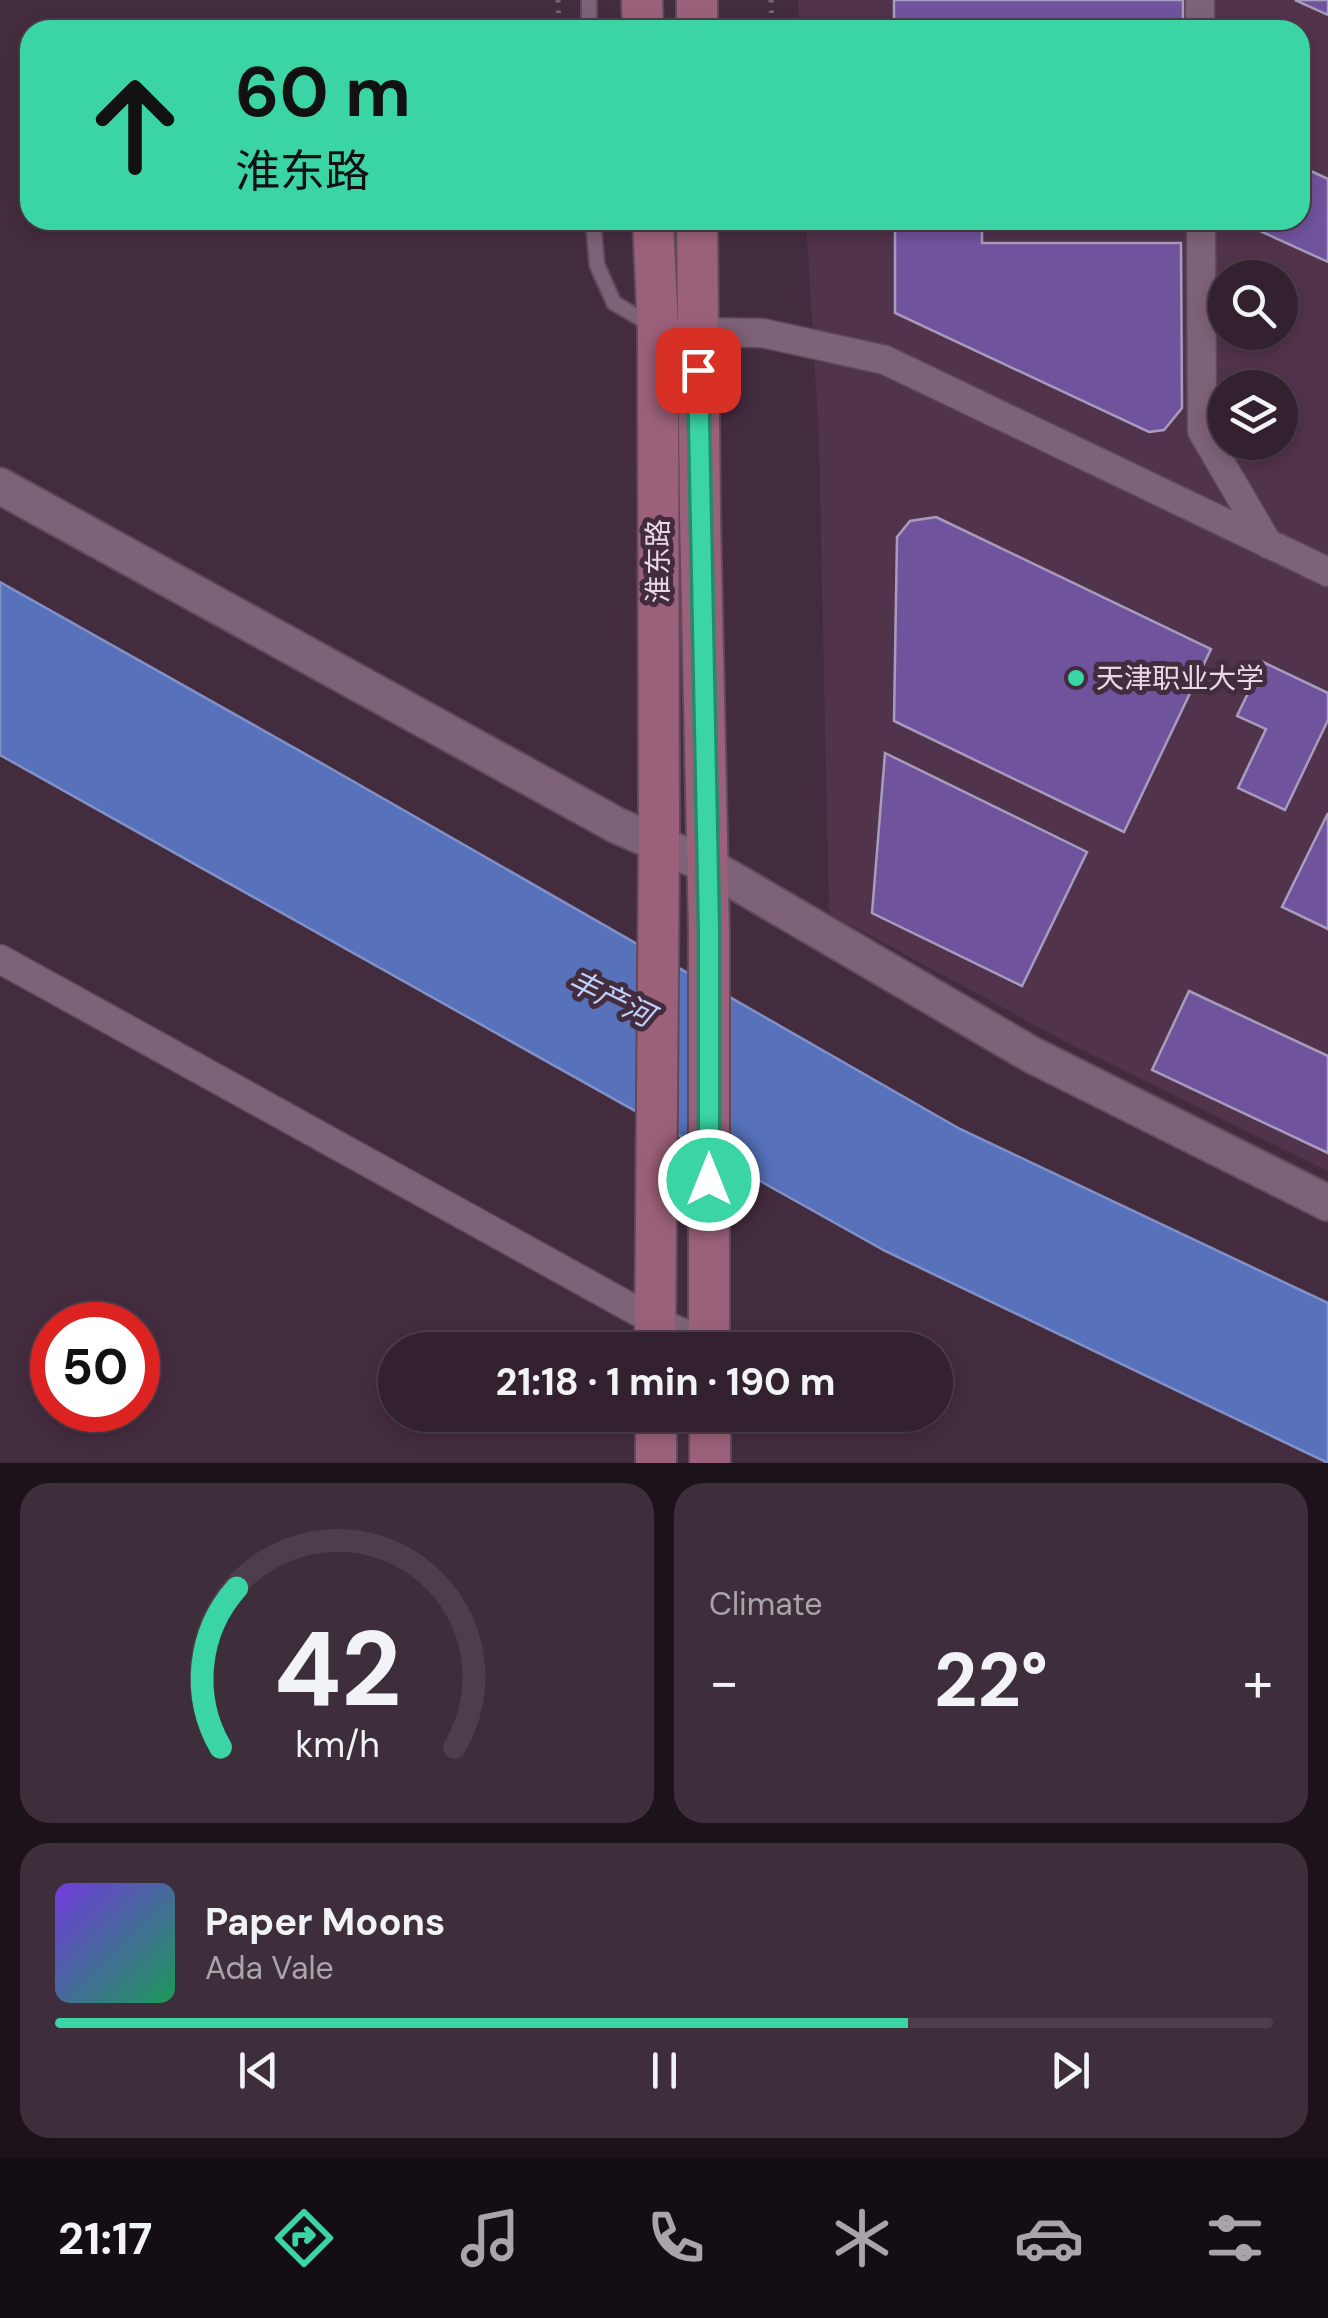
<!DOCTYPE html>
<html lang="en">
<head>
<meta charset="utf-8">
<style>
  :root { --surface:#33212f; --page:#3e2e3b; --text:#f1f3f6; --muted:#a9a3aa; --line:#4e3e4b; --accent:#3ad4a5 }
  body { margin:0; font-family:"DM Sans","Noto Sans SC",sans-serif; background:var(--page); color:var(--text); height:100vh; display:flex; flex-direction:column; font-size:38px; white-space:nowrap }
  * { box-sizing:border-box; margin:0 }
  p { font-size:32px; color:var(--muted) }
  .icon { flex:none; width:55px; height:55px; fill:none; stroke:currentColor; stroke-width:2; stroke-linecap:round; stroke-linejoin:round }
  .map { position:relative; height:1463px; overflow:hidden }
  .details { display:flex; flex-direction:column; gap:20px; padding:20px; background:#1c121a; flex:1 }
  .details>* { flex:none }
  .hud { position:absolute; left:20px; top:20px; width:1290px; height:210px; border-radius:30px; box-shadow:0 5px 15px #0003,0 0 0 2px var(--line); background:#3ad4a5; color:#111; overflow:hidden }
  .buttons { position:absolute; left:1208px; top:260px; display:grid; gap:20px }
  .buttons a { display:grid; place-items:center; width:90px; height:90px; border-radius:50%; background:var(--surface); box-shadow:0 5px 15px #0003,0 0 0 2px var(--line); font-size:50px }
  .speed { position:absolute; left:30px; top:1302px; display:flex; gap:20px; font-size:50px; font-weight:700; text-align:center }
  .speed>* { display:grid; place-content:center; width:130px; height:130px; border-radius:50%; background:var(--surface); box-shadow:0 5px 15px #0003,0 0 0 2px var(--line); line-height:1 }
  .speed .limit { border:15px solid #d22; background:#fff; color:#111 }
  .pin { position:absolute; display:grid; place-items:center; width:85px; height:85px; color:#fff; margin:-42px; border-radius:20px; box-shadow:0 5px 15px #0006 }
  .me { position:absolute; width:110px; margin:-55px; rotate:0deg; stroke-linejoin:round; filter:drop-shadow(0 0 8px #0008) }
  .turn { display:flex; align-items:center; gap:35px; height:210px; padding:0 50px; font-size:45px }
  .turn .icon { width:130px; height:130px; stroke-width:2.5 }
  .turn b { display:block; font-size:70px; line-height:85px }
  .big { font-size:75px; font-weight:700; line-height:1.1 }
  .details .widget { flex:1; display:flex; flex-direction:column; justify-content:center; gap:15px; min-width:0; padding:0 35px; border-radius:30px; background:var(--page) }
  .details .dial { align-items:center; gap:0 }
  .dial svg { height:260px; overflow:visible; fill:none; stroke:var(--line); stroke-width:7; stroke-linecap:round; text-anchor:middle }
  .dial text { fill:var(--text); stroke:none }
  .song { display:flex; align-items:center; gap:30px }
  .cover { width:120px; height:120px; border-radius:15px; background:linear-gradient(135deg,hsl(260 70% 55%),hsl(150 70% 35%)) }
  .played { height:10px; border-radius:5px; background:linear-gradient(90deg,var(--accent) 70%,var(--line) 70%) }
  .keys { display:flex; justify-content:space-around; direction:ltr }
  .heat { display:flex; justify-content:space-between; align-items:center; font-size:55px; direction:ltr }
  .details .tiles { flex:1; display:grid; gap:20px; grid-template-columns:1fr 1fr }
  .widget:last-child { grid-column:span 2 }
  .trip { position:absolute; left:378px; top:1332px; width:575px; height:100px; border-radius:50px; background:var(--surface); box-shadow:0 5px 15px #0003,0 0 0 2px var(--line); font-weight:700; line-height:100px; text-align:center }
  .tabs { display:flex; height:160px; justify-content:space-around; align-items:center; background:#140d13; color:var(--muted) }
  .tabs .icon { width:70px; height:70px }
  .tabs .active { color:var(--accent) }
  .tabs b { font-size:45px; color:var(--text) }
  .map>svg:first-child { display:block }
  .built { fill:#51334b; fill-rule:evenodd }
  .water { fill:#5772bb; stroke:#8291c7; stroke-width:2.5 }
  .building { fill:#70539d; stroke:#a79cbd; stroke-width:2.5 }
  .lines { fill:none; stroke-linecap:round; stroke-linejoin:round }
  .service-casing { stroke:#5f4a5b; stroke-width:18 }
  .minor-casing { stroke:#5f4a5b; stroke-width:31 }
  .tertiary-casing { stroke:#5f4a5b; stroke-width:39 }
  .secondary-casing { stroke:#5f4a5b; stroke-width:44 }
  .path { stroke:#7a6475; stroke-width:5; stroke-dasharray:2.5 8; stroke-linecap:butt }
  .service { stroke:#7e6278; stroke-width:14 }
  .minor { stroke:#7e6278; stroke-width:28 }
  .tertiary { stroke:#7e6278; stroke-width:35 }
  .secondary { stroke:#9c617a; stroke-width:40 }
  .secondary-bridge-casing { stroke:#5f4a5b; stroke-width:44; stroke-linecap:butt }
  .secondary-bridge { stroke:#9c617a; stroke-width:40 }
  .route-casing { stroke:#268a6b; stroke-width:25 }
  .route { stroke:#3ad4a5; stroke-width:18 }
  .poi-dot { fill:#3ad4a5; stroke:#442c3f; stroke-width:4 }
  .labels { text-anchor:middle; dominant-baseline:central; stroke-width:10; stroke-linejoin:round; paint-order:stroke }
  .street-label { font-size:28px; fill:#e8d8e4; stroke:#442c3f }
  .poi-label { font-size:28px; fill:#e8d8e4; stroke:#442c3f; text-anchor:start }
  .water-label { font-size:30px; font-style:italic; fill:#bfd0f8; stroke:#442c3f }
</style>
</head>
<body>
<div class="map">
<svg width="1328" height="1463" viewBox="0 0 1328 1463">
  <rect width="100%" height="100%" fill="#442c3f"/>
  <!-- built -->
  <path class="built" d="M798,0H1328V1171L1066,1042L829,913L819,439L806,220H1300V30H799ZM1225,278H1280V332H1225ZM1225,388H1280V442H1225Z"/>
  <!-- water -->
  <path class="water" d="M0,582L330,768L960,1129L1328,1303V1463L885,1251L0,755Z"/>
  <!-- building -->
  <path class="building" d="M894,0H1183V30H894Z
    M1295,0H1328V15Z
    M1300,166L1328,179V262L1238,221L1300,220Z
    M895,220H982V243H1181L1182,408L1164,430L1149,432L895,313Z
    M936,517L1211,649L1124,832L894,721L897,537L910,521Z
    M1263,662L1328,693V720L1285,810L1238,788L1266,729L1237,716Z
    M885,753L1087,852L1022,986L872,913Z
    M1328,813V929L1282,907Z
    M1189,991L1328,1056V1153L1152,1070Z"/>
  <g class="lines">
    <!-- service casing -->
    <g class="service-casing">
      <path id="service" d="M589,0V30
        M593,220L597,265L614,303L650,324"/>
    </g>
    <!-- minor casing -->
    <g class="minor-casing">
      <path id="minor" d="M1200,0V30
        M1201,220L1202,431L1268,544
        M684,332L762,333L885,360L1328,572
        M0,959L655,1321L709,1344"/>
    </g>
    <!-- tertiary casing -->
    <g class="tertiary-casing">
      <path id="tertiary" d="M0,486L616,825L707,865L1032,1055L1328,1203"/>
    </g>
    <!-- secondary casing -->
    <g class="secondary-casing">
      <path id="secondary" d="M642,0L643,30
        M697,0V30
        M653,220L658,329L659,845L655,1350
        M697,220L700,515L709,931
        M709,1350V1180
        M656,1415V1463
        M710,1415V1463"/>
    </g>
    <!-- path -->
    <path class="path" d="M558,0L559,30
      M771,0L772,30"/>
    <!-- service -->
    <use href="#service" class="service"/>
    <!-- minor -->
    <use href="#minor" class="minor"/>
    <!-- tertiary -->
    <use href="#tertiary" class="tertiary"/>
    <!-- secondary -->
    <use href="#secondary" class="secondary"/>
    <!-- secondary-bridge casing -->
    <g class="secondary-bridge-casing">
      <path id="secondary-bridge" d="M709,1180V931"/>
    </g>
    <!-- secondary-bridge -->
    <use href="#secondary-bridge" class="secondary-bridge"/>
  </g>
  <g class="lines">
    <!-- route casing -->
    <g class="route-casing">
      <path id="route" d="M698,370L709,930V1180"/>
    </g>
    <!-- route -->
    <use href="#route" class="route"/>
  </g>
  <!-- markers -->
  <circle class="poi-dot" cx="1076" cy="678" r="10"/>
  <g class="labels">
    <!-- street labels -->
    <g class="street-label">
      <text transform="translate(658 561) rotate(-90)">淮东路</text>
    </g>
    <!-- poi labels -->
    <g class="poi-label">
      <text x="1096" y="678">天津职业大学</text>
    </g>
    <!-- water labels -->
    <g class="water-label">
      <text transform="translate(611 998) rotate(26)">丰产河</text>
    </g>
  </g>
</svg>
<div class="buttons">
<a><svg class="icon" aria-label="search" viewBox="0 0 24 24"><circle cx="10" cy="10" r="6"/><path d="M15 15l6 6"/></svg></a>
<a><svg class="icon" aria-label="layers" viewBox="0 0 24 24"><path d="M12 4l9 5-9 5-9-5zM3 14l9 5 9-5"/></svg></a>
</div>
<div class="speed"><div class="limit">50</div></div>
<div class="pin" style="left:698px;top:370px;background:#d93025"><svg class="icon" aria-label="arrive" viewBox="0 0 24 24"><path d="M6 21V4h12l-3 4 3 4H6"/></svg></div>
<svg class="me" style="left:709px;top:1180px" viewBox="-20 -20 40 40"><circle r="17" fill="#3ad4a5" stroke="#fff" stroke-width="3"/><path d="M0-11L8 9 0 5-8 9z" fill="#fff"/></svg>
<div class="trip">21:18 · 1 min · 190 m</div>
<div class="hud">
<div class="turn"><svg class="icon" aria-label="ahead" viewBox="0 0 24 24"><path d="M12 20V5M6 11l6-6 6 6"/></svg><div><b>60 m</b>淮东路</div></div>
</div>
</div>
<section class="details">
<div class="tiles">
<div class="widget dial"><svg viewBox="0 0 100 80">
<path d="M14 69A42 42 0 1 1 86 69"/>
<path d="M14 69A42 42 0 0 1 19 20" stroke="#3ad4a5"/>
<text x="50" y="56" font-size="32" font-weight="700">42</text>
<text x="50" y="72" font-size="11">km/h</text>
</svg></div>
<div class="widget"><p>Climate</p>
<div class="heat"><a>−</a><b class="big">22°</b><a>+</a></div>
</div>
<div class="widget">
<div class="song"><i class="cover"></i><div><b>Paper Moons</b><p>Ada Vale</p></div></div>
<div class="played"></div>
<div class="keys"><svg class="icon" aria-label="previous" viewBox="0 0 24 24"><path d="M18 5L8 12l10 7zM5 5v14"/></svg><svg class="icon" aria-label="pause" viewBox="0 0 24 24"><path d="M8 5v14M16 5v14"/></svg><svg class="icon" aria-label="next" viewBox="0 0 24 24"><path d="M6 5l10 7-10 7zM19 5v14"/></svg></div>
</div>
</div>
</section>
<nav class="tabs">
<b>21:17</b>
<svg class="icon active" aria-label="directions" viewBox="0 0 24 24"><path d="M12 3l9 9-9 9-9-9zM9 14v-3h6M13 9l2 2-2 2"/></svg>
<svg class="icon" aria-label="music" viewBox="0 0 24 24"><path d="M9 18V5l10-2v13"/><circle cx="6" cy="18" r="3"/><circle cx="16" cy="16" r="3"/></svg>
<svg class="icon" aria-label="phone" viewBox="0 0 24 24"><path d="M5 4h4l2 5-3 2q2 4 5 5l2-3 5 2v4C11 20 4 13 5 4z"/></svg>
<svg class="icon" aria-label="climate" viewBox="0 0 24 24"><path d="M12 3v18M4 7l16 10M4 17L20 7"/></svg>
<svg class="icon" aria-label="car" viewBox="0 0 24 24"><path d="M5 17H2v-5l4-1 3-4h7l3 4 3 1v5h-3M9 17h6M6 11h13"/><circle cx="7" cy="17" r="2"/><circle cx="17" cy="17" r="2"/></svg>
<svg class="icon" aria-label="filters" viewBox="0 0 24 24"><path d="M4 7h16M4 17h16"/><circle cx="9" cy="7" r="2"/><circle cx="15" cy="17" r="2"/></svg>
</nav>
</body>
</html>
